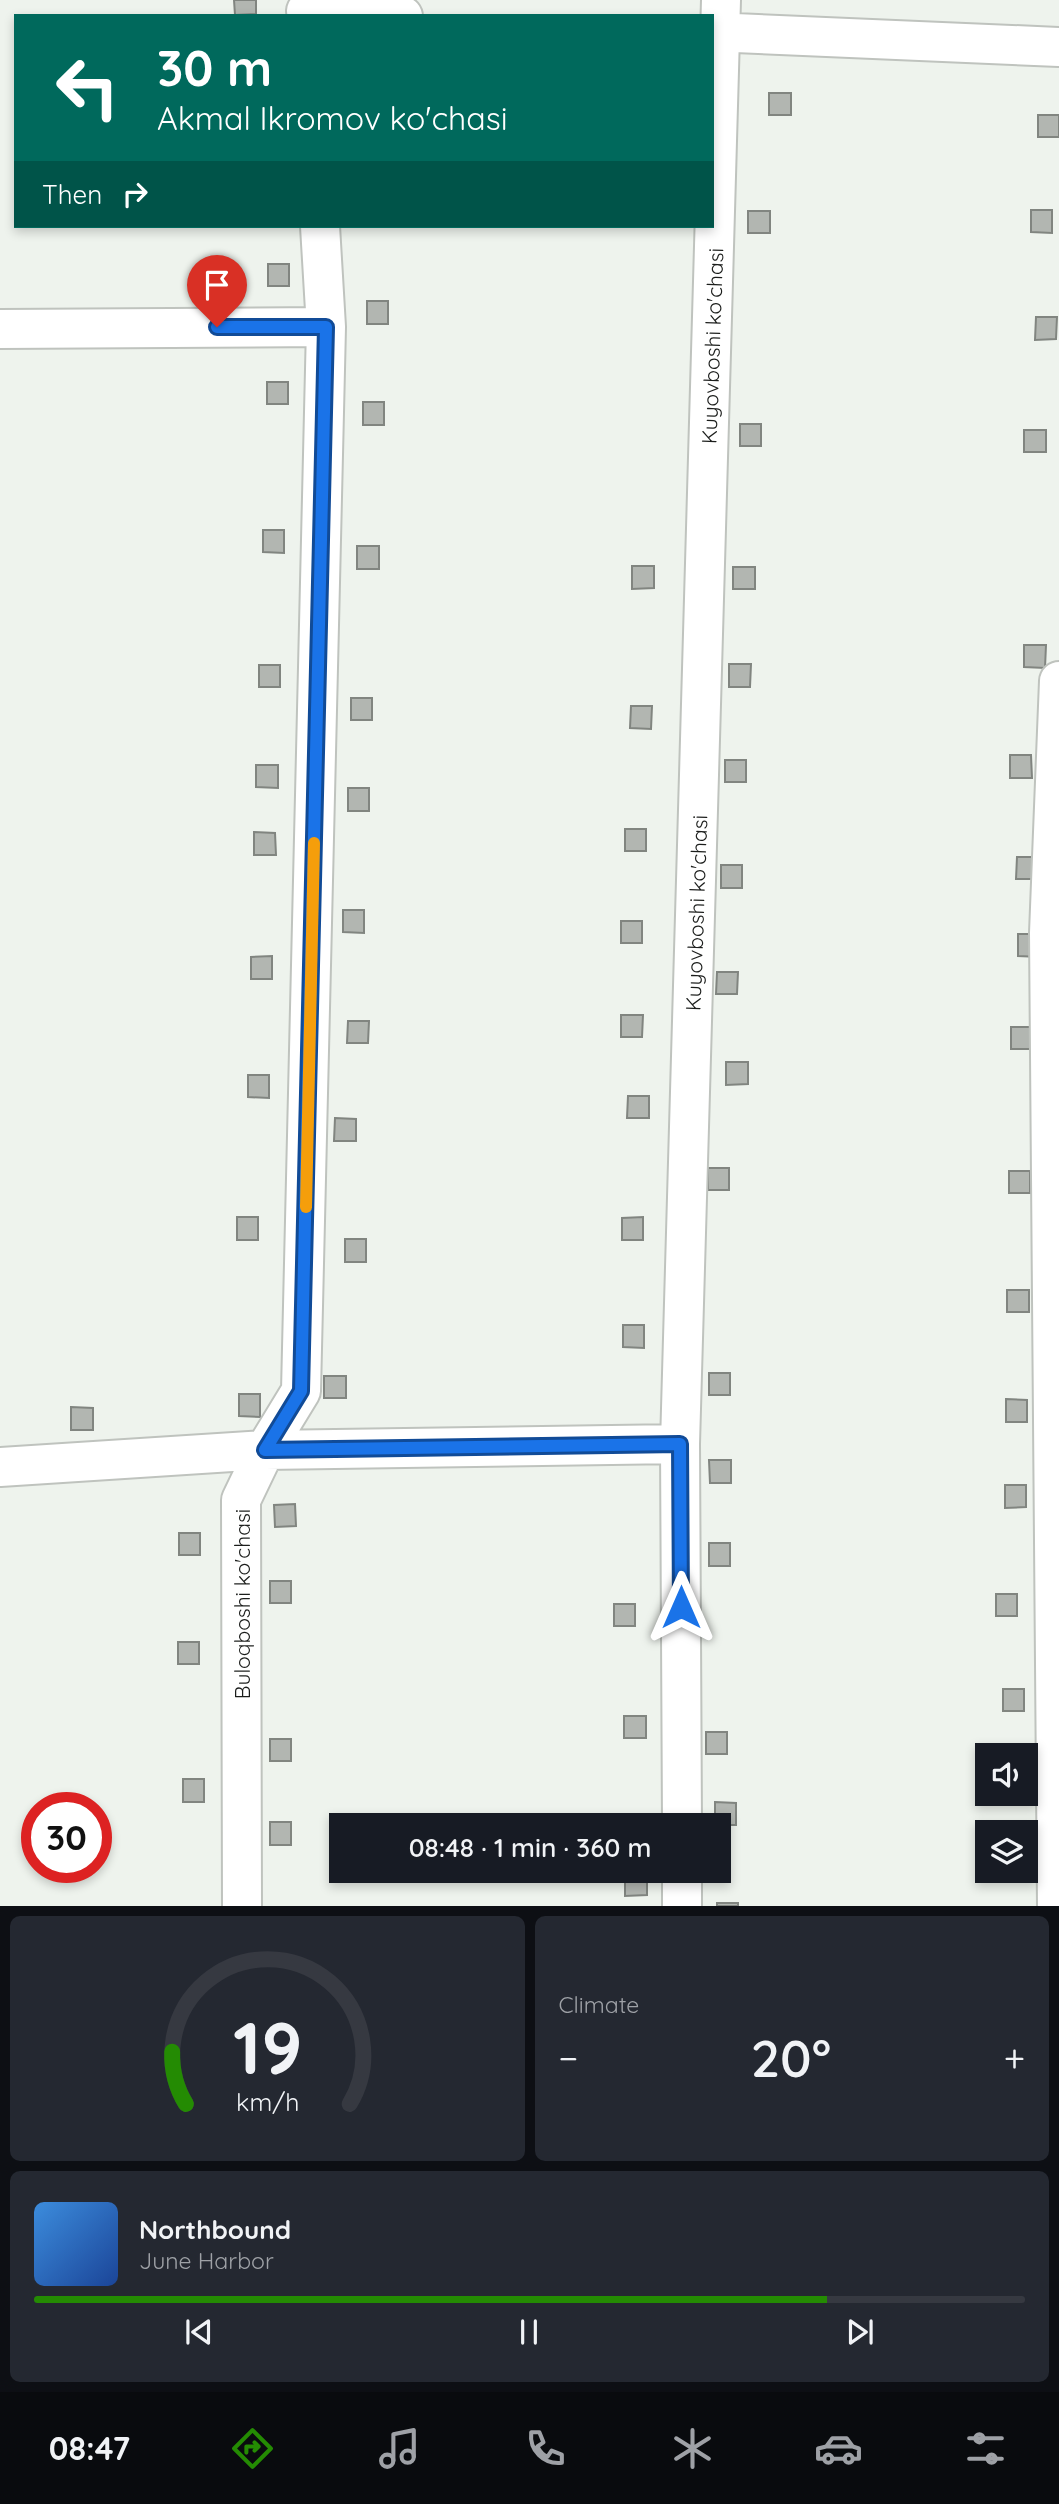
<!DOCTYPE html>
<html lang="en">
<head>
<meta charset="utf-8">
<style>
  :root { --surface:#171b24; --page:#242831; --text:#f1f3f6; --muted:#9ea1a6; --line:#363941; --accent:#248b03 }
  body { margin:0; font-family:Quicksand,sans-serif; background:var(--page); color:var(--text); height:100vh; display:flex; flex-direction:column; font-size:26px; white-space:nowrap }
  * { box-sizing:border-box; margin:0 }
  p { font-size:23px; color:var(--muted) }
  .icon { flex:none; width:38px; height:38px; fill:none; stroke:currentColor; stroke-width:2; stroke-linecap:round; stroke-linejoin:round }
  .map { position:relative; height:1906px; overflow:hidden }
  .side { display:flex; flex-direction:column; gap:10px; padding:10px; background:#0d0f14; flex:1 }
  .side>* { flex:none }
  .hud { position:absolute; left:14px; top:14px; width:700px; height:214px; border-radius:0px; box-shadow:0 4px 10px #0003; background:#00695c; color:#fff; overflow:hidden }
  .controls { position:absolute; left:975px; top:1743px; display:grid; gap:14px }
  .controls a { display:grid; place-items:center; width:63px; height:63px; border-radius:0px; background:var(--surface); box-shadow:0 4px 10px #0003; font-size:35px }
  .speed { position:absolute; left:21px; top:1792px; display:flex; gap:14px; font-size:35px; font-weight:700; text-align:center }
  .speed>* { display:grid; place-content:center; width:91px; height:91px; border-radius:50%; background:var(--surface); box-shadow:0 4px 10px #0003; line-height:1 }
  .speed .limit { border:10px solid #d22; background:#fff; color:#111 }
  .pin { position:absolute; display:grid; place-items:center; width:60px; height:60px; color:#fff; margin:-72px -30px; border-radius:50% 50% 50% 0; rotate:-45deg; box-shadow:0 0 7px #0007 }
  .pin .icon { rotate:45deg }
  .me { position:absolute; width:77px; margin:-38px; rotate:0deg; stroke-linejoin:round; filter:drop-shadow(0 0 5px #0008) }
  .turn { display:flex; align-items:center; gap:24px; height:147px; padding:0 28px; font-size:32px }
  .turn .icon { width:91px; height:91px; stroke-width:2.5 }
  .turn b { display:block; font-size:49px; line-height:60px }
  .then { display:flex; align-items:center; height:66px; padding:0 28px; background:#0003; gap:14px; font-size:26px }
  .big { font-size:52px; font-weight:600; line-height:1.1 }
  .side .tile { flex:1; display:flex; flex-direction:column; justify-content:center; gap:10px; min-width:0; padding:0 24px; border-radius:10px; background:var(--page) }
  .side .dial { align-items:center; gap:0 }
  .dial svg { height:182px; overflow:visible; fill:none; stroke:var(--line); stroke-width:7; stroke-linecap:round; text-anchor:middle }
  .dial text { fill:var(--text); stroke:none }
  .song { display:flex; align-items:center; gap:21px }
  .cover { width:84px; height:84px; border-radius:10px; background:linear-gradient(135deg,hsl(210 70% 55%),hsl(220 70% 35%)) }
  .played { height:7px; border-radius:4px; background:linear-gradient(90deg,var(--accent) 80%,var(--line) 80%) }
  .keys { display:flex; justify-content:space-around; direction:ltr }
  .heat { display:flex; justify-content:space-between; align-items:center; font-size:38px; direction:ltr }
  .side .tiles { flex:1; display:grid; gap:10px; grid-template-columns:1fr 1fr }
  .tile:last-child { grid-column:span 2 }
  .trip { position:absolute; left:329px; top:1813px; width:402px; height:70px; border-radius:0px; background:var(--surface); box-shadow:0 4px 10px #0003; font-weight:600; line-height:70px; text-align:center }
  .menu { display:flex; height:112px; justify-content:space-around; align-items:center; background:#090b0e; color:var(--muted) }
  .menu .icon { width:49px; height:49px }
  .menu .current { color:var(--accent) }
  .menu b { font-size:32px; color:var(--text) }
  .map>svg:first-child { display:block }
  .building { fill:#b2b6b1; stroke:#818580; stroke-width:2 }
  .lines { fill:none; stroke-linecap:round; stroke-linejoin:round }
  .minor-casing { stroke:#bfc3be; stroke-width:42 }
  .minor { stroke:#fff; stroke-width:38 }
  .route-casing { stroke:#114b97; stroke-width:18 }
  .route { stroke:#1a73e8; stroke-width:12 }
  .slow { stroke:#f59e0b; stroke-width:12 }
  .labels { text-anchor:middle; dominant-baseline:central; stroke-width:5; stroke-linejoin:round; paint-order:stroke }
  .street-label { font-size:21px; fill:#1b1d1b; stroke:#fff }
</style>
</head>
<body>
<div class="map">
<svg width="1059" height="1906" viewBox="0 0 1059 1906">
  <rect width="100%" height="100%" fill="#eef3ed"/>
  <!-- building -->
  <path class="building" d="M234,0H256V14L235,15Z
    M769,93H791V115H769Z
    M1038,115H1059V137H1038Z
    M1031,210H1052V233L1031,232Z
    M748,211H770V233H748Z
    M268,264H289V286H268Z
    M367,301H388V324H367Z
    M1036,317H1057L1056,339L1035,340Z
    M267,382H288V404H267Z
    M363,402H384V425H363Z
    M740,424H761V446H740Z
    M1024,430H1046V452H1024Z
    M263,530H284V553L263,552Z
    M357,546H379V569H357Z
    M632,566H654V588L632,589Z
    M733,567H755V589H733Z
    M1024,645H1046L1045,668L1024,667Z
    M729,664H751L750,687H729Z
    M259,665H280V687H259Z
    M351,698H372V720H351Z
    M631,706H652L651,729L630,728Z
    M1010,755H1031L1032,778H1010Z
    M725,760H746V782H725Z
    M256,765H278V788L256,787Z
    M348,788H369V811H348Z
    M625,829H646V851H625Z
    M254,832L275,833L276,855H254Z
    M1017,857H1038V879H1016Z
    M721,865H742V888H721Z
    M343,910H364V933L343,932Z
    M621,921H642V943H621Z
    M1018,934H1040V957L1018,956Z
    M272,956V979H251V957Z
    M717,972H738L737,994H716Z
    M621,1015H643L642,1037H621Z
    M348,1021H369L368,1043H347Z
    M1011,1027H1032V1049H1011Z
    M726,1062H748V1084L726,1085Z
    M248,1075H269V1098L248,1097Z
    M628,1096H649V1118H627Z
    M335,1118L356,1119V1141H334Z
    M708,1168H729V1190H708Z
    M1009,1171H1030V1193H1009Z
    M237,1217H258V1240H237Z
    M643,1217V1240H622V1218Z
    M345,1239H366V1262H345Z
    M1007,1290H1029V1312H1007Z
    M623,1325H644V1348L623,1347Z
    M709,1373H730V1395H709Z
    M324,1376H346V1398H324Z
    M239,1394H260V1417L239,1416Z
    M1006,1399L1027,1400V1422H1006Z
    M71,1407L93,1408V1430H71Z
    M709,1460H731V1483H710Z
    M1005,1485H1026V1507L1005,1508Z
    M295,1504L296,1526L275,1527L274,1505Z
    M179,1533H200V1555H179Z
    M709,1543H730V1566H709Z
    M270,1581H291V1603H270Z
    M996,1594H1017V1616H996Z
    M614,1604H635V1626H614Z
    M178,1642H199V1664H178Z
    M1003,1689H1024V1711H1003Z
    M624,1716H646V1738H624Z
    M706,1732H727V1754H706Z
    M270,1739H291V1761H270Z
    M183,1779H204V1802H183Z
    M715,1802L736,1803V1825H715Z
    M270,1822H291V1845H270Z
    M625,1873H647V1895L625,1896Z
    M717,1903H738V1906H717Z"/>
  <g class="lines">
    <!-- minor casing -->
    <g class="minor-casing">
      <path id="minor" d="M306,11L403,16
        M712,32L1059,47
        M0,329L326,327
        M0,1467L265,1450L680,1444
        M682,1825L680,1444L721,0
        M682,1871V1906
        M242,1906L241,1500L265,1450L301,1391L326,327L320,226
        M1057,1906L1049,933L1059,681"/>
    </g>
    <!-- minor -->
    <use href="#minor" class="minor"/>
  </g>
  <g class="lines">
    <!-- route casing -->
    <g class="route-casing">
      <path id="route" d="M217,327H326L301,1391L265,1450L680,1444L681,1607"/>
    </g>
    <!-- route -->
    <use href="#route" class="route"/>
    <!-- slow -->
    <path class="slow" d="M306,1207L314,843"/>
  </g>
  <g class="labels">
    <!-- street labels -->
    <g class="street-label">
      <text transform="translate(712 346) rotate(-88)">Kuyovboshi ko'chasi</text>
      <text transform="translate(696 913) rotate(-88)">Kuyovboshi ko'chasi</text>
      <text transform="translate(242 1604) rotate(-90)">Buloqboshi ko'chasi</text>
    </g>
  </g>
</svg>
<div class="controls">
<a><svg class="icon" aria-label="sound" viewBox="0 0 24 24"><path d="M4 9h4l5-4v14l-5-4H4zM17 9q2 3 0 6"/></svg></a>
<a><svg class="icon" aria-label="layers" viewBox="0 0 24 24"><path d="M12 4l9 5-9 5-9-5zM3 14l9 5 9-5"/></svg></a>
</div>
<div class="speed"><div class="limit">30</div></div>
<div class="pin" style="left:217px;top:327px;background:#d93025"><svg class="icon" aria-label="arrive" viewBox="0 0 24 24"><path d="M6 21V4h12l-3 4 3 4H6"/></svg></div>
<svg class="me" style="left:681px;top:1607px" viewBox="-20 -20 40 40"><path d="M0-17L14 15 0 8-14 15z" fill="#1a73e8" stroke="#fff" stroke-width="4"/></svg>
<div class="trip">08:48 · 1 min · 360 m</div>
<div class="hud">
<div class="turn"><svg class="icon" aria-label="left" viewBox="0 0 24 24"><path d="M17 20v-9H6M10 6l-5 5 5 5"/></svg><div><b>30 m</b>Akmal Ikromov ko'chasi</div></div>
<div class="then">Then<svg class="icon" aria-label="right" viewBox="0 0 24 24"><path d="M7 20v-9h11M14 6l5 5-5 5"/></svg></div>
</div>
</div>
<section class="side">
<div class="tiles">
<div class="tile dial"><svg viewBox="0 0 100 80">
<path d="M14 69A42 42 0 1 1 86 69"/>
<path d="M14 69A42 42 0 0 1 8 46" stroke="#248b03"/>
<text x="50" y="56" font-size="32" font-weight="700">19</text>
<text x="50" y="72" font-size="11">km/h</text>
</svg></div>
<div class="tile"><p>Climate</p>
<div class="heat"><a>−</a><b class="big">20°</b><a>+</a></div>
</div>
<div class="tile">
<div class="song"><i class="cover"></i><div><b>Northbound</b><p>June Harbor</p></div></div>
<div class="played"></div>
<div class="keys"><svg class="icon" aria-label="previous" viewBox="0 0 24 24"><path d="M18 5L8 12l10 7zM5 5v14"/></svg><svg class="icon" aria-label="pause" viewBox="0 0 24 24"><path d="M8 5v14M16 5v14"/></svg><svg class="icon" aria-label="next" viewBox="0 0 24 24"><path d="M6 5l10 7-10 7zM19 5v14"/></svg></div>
</div>
</div>
</section>
<nav class="menu">
<b>08:47</b>
<svg class="icon current" aria-label="directions" viewBox="0 0 24 24"><path d="M12 3l9 9-9 9-9-9zM9 14v-3h6M13 9l2 2-2 2"/></svg>
<svg class="icon" aria-label="music" viewBox="0 0 24 24"><path d="M9 18V5l10-2v13"/><circle cx="6" cy="18" r="3"/><circle cx="16" cy="16" r="3"/></svg>
<svg class="icon" aria-label="phone" viewBox="0 0 24 24"><path d="M5 4h4l2 5-3 2q2 4 5 5l2-3 5 2v4C11 20 4 13 5 4z"/></svg>
<svg class="icon" aria-label="climate" viewBox="0 0 24 24"><path d="M12 3v18M4 7l16 10M4 17L20 7"/></svg>
<svg class="icon" aria-label="car" viewBox="0 0 24 24"><path d="M5 17H2v-5l4-1 3-4h7l3 4 3 1v5h-3M9 17h6M6 11h13"/><circle cx="7" cy="17" r="2"/><circle cx="17" cy="17" r="2"/></svg>
<svg class="icon" aria-label="filters" viewBox="0 0 24 24"><path d="M4 7h16M4 17h16"/><circle cx="9" cy="7" r="2"/><circle cx="15" cy="17" r="2"/></svg>
</nav>
</body>
</html>
